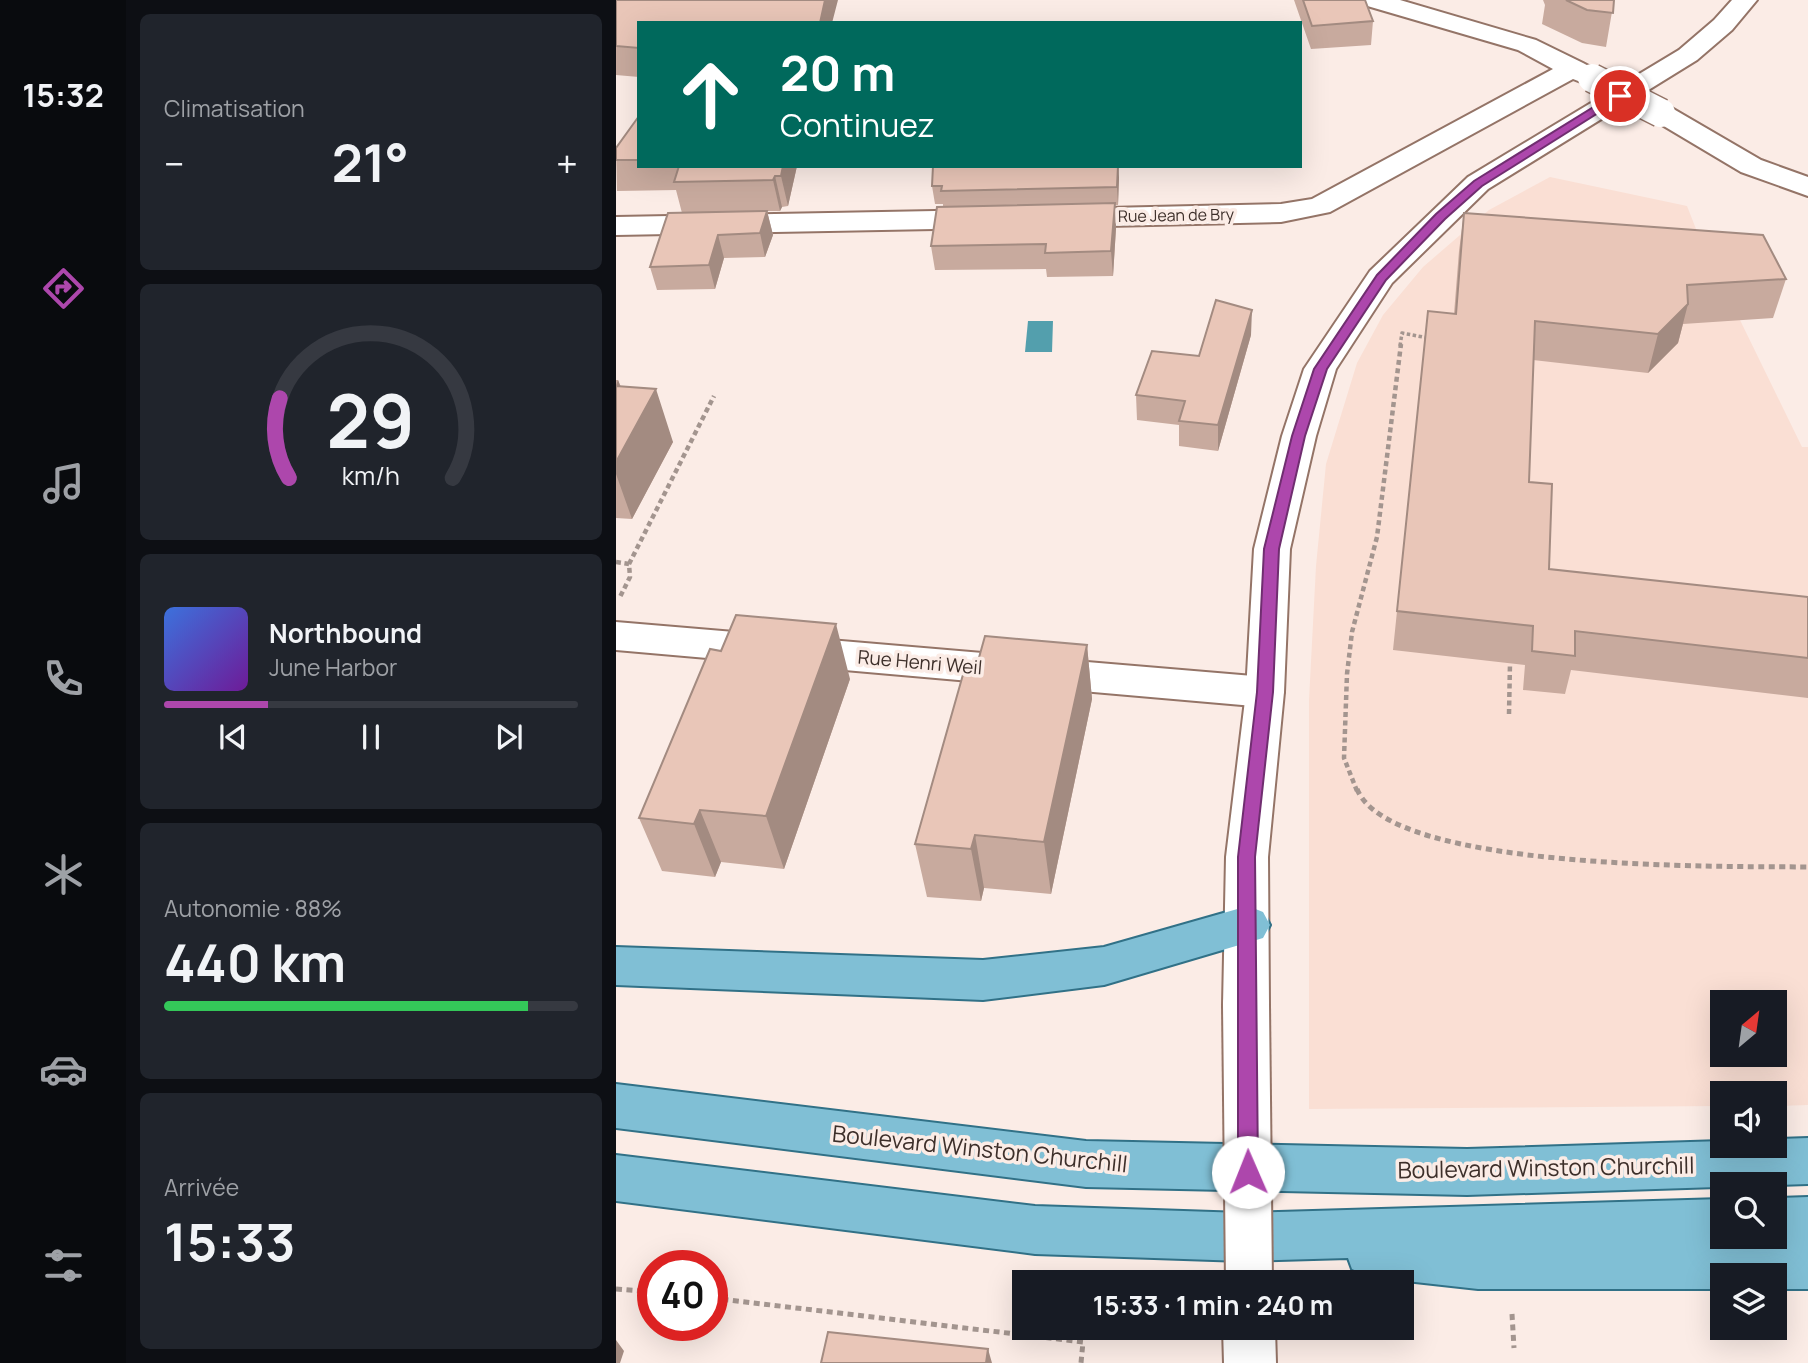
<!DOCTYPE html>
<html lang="fr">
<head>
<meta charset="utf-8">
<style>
  :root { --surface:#171b24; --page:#20242c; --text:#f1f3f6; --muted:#9ea1a6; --line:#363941; --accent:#ad47ac }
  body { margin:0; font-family:Manrope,sans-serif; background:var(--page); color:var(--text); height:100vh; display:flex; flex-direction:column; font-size:26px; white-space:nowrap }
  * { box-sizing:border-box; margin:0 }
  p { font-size:23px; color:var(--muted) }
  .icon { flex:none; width:38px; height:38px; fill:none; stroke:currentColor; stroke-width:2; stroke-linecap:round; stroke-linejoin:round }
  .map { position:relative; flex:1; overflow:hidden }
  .sheet { display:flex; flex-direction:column; gap:14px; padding:14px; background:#0d0f14; width:490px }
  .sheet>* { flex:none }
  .banner { position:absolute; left:21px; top:21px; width:665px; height:147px; border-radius:0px; box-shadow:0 7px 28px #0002; background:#00695c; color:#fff; overflow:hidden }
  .needle { width:46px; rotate:29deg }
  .tools { position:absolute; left:1094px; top:990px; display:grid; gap:14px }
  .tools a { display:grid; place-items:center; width:77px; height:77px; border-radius:0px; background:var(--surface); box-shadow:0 7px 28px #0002; font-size:35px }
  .speed { position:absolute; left:21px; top:1250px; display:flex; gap:14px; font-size:35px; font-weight:700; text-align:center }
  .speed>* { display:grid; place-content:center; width:91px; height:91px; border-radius:50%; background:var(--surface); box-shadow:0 7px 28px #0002; line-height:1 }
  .speed .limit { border:10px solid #d22; background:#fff; color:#111 }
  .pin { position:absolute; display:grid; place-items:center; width:60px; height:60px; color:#fff; margin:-30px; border:4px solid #fff; border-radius:50%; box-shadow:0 2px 7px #0007 }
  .me { position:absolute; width:77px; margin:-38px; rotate:359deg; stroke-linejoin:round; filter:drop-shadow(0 0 5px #0008) }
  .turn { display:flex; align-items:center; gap:24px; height:147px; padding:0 28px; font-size:32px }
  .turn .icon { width:91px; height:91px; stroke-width:2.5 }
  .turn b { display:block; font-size:49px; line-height:60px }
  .big { font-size:52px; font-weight:700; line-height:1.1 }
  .sheet .widget { flex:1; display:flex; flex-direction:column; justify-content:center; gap:10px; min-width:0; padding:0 24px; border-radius:10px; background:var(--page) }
  .sheet .dial { align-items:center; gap:0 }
  .dial svg { height:182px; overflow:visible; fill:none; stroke:var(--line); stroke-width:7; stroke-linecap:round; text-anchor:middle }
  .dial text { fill:var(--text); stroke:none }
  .song { display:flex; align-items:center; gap:21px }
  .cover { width:84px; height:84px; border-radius:10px; background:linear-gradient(135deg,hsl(220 70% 55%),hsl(280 70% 35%)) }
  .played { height:7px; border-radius:4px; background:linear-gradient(90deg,var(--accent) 25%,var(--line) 25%) }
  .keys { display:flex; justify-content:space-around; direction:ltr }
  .heat { display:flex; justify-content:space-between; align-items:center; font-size:38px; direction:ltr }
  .charge { height:10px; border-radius:5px; background:linear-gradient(90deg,#34c759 88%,var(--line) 0) }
  .trip { position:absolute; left:396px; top:1270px; width:402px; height:70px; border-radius:0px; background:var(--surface); box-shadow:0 7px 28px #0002; font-weight:700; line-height:70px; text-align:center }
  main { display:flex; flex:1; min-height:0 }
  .dock { display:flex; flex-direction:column; width:126px; justify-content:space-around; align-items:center; background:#090b0e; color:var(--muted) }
  .dock .icon { width:49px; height:49px }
  .dock .selected { color:var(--accent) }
  .dock b { font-size:32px; color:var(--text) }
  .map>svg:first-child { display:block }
  .built { fill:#fadfd4; fill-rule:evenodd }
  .water { fill:#539fad }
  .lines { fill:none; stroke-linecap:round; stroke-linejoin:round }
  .minor-casing { stroke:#947467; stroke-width:4 }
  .tertiary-casing { stroke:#947467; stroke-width:4 }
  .primary-casing { stroke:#317187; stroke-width:4 }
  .path-far2 { stroke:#a3958f; stroke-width:3.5; stroke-dasharray:3.5 2.5; stroke-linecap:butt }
  .path-far1 { stroke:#a3958f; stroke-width:4.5; stroke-dasharray:5 3.5; stroke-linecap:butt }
  .path { stroke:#a3958f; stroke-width:5; stroke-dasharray:6 4.5; stroke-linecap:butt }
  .minor { fill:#fff; fill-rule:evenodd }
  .tertiary { fill:#fff; fill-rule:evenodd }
  .primary { fill:#80bfd5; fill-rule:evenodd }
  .minor-bridge-casing { stroke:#947467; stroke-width:31; stroke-linecap:butt }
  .tertiary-bridge-casing { stroke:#947467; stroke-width:50; stroke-linecap:butt }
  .minor-bridge { stroke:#fff; stroke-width:28 }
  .tertiary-bridge { stroke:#fff; stroke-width:46 }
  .wall { fill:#c8aa9e }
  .shaded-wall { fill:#a38b81 }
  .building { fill:#e9c6b8; stroke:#a38b81; stroke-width:2 }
  .route { fill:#ad47ac; stroke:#702e70; stroke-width:2 }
  .labels { text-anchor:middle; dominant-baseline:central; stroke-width:7; stroke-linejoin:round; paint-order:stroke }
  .far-street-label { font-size:16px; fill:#3d2f2a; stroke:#fbece6 }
  .street-label { font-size:19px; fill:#3d2f2a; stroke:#fbece6 }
  .near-street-label { font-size:23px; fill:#3d2f2a; stroke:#fbece6 }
</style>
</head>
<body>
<main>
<nav class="dock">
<b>15:32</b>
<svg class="icon selected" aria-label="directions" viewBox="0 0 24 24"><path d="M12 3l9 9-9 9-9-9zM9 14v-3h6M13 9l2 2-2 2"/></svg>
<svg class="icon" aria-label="music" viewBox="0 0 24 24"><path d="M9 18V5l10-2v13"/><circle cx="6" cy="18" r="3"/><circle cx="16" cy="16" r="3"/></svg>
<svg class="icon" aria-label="phone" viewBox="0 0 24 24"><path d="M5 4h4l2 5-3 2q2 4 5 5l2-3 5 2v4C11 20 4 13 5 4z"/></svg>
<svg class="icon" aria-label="climate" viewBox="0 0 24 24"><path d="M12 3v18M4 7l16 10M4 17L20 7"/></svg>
<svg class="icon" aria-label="car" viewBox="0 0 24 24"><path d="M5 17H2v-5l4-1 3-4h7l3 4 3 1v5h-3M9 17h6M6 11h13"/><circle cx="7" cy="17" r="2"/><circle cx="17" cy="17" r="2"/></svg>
<svg class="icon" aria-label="filters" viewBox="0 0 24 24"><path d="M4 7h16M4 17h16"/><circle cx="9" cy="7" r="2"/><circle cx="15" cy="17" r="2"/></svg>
</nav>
<section class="sheet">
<div class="widget"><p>Climatisation</p>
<div class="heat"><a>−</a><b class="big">21°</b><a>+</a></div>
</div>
<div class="widget dial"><svg viewBox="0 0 100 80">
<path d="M14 69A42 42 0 1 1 86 69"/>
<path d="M14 69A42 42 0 0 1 10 34" stroke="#ad47ac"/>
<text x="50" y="56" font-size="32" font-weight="700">29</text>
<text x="50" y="72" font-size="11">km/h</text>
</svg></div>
<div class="widget">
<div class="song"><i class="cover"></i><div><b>Northbound</b><p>June Harbor</p></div></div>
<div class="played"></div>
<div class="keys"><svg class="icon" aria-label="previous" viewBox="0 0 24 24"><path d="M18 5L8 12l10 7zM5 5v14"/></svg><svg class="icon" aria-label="pause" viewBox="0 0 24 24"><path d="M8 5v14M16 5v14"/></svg><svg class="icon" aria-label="next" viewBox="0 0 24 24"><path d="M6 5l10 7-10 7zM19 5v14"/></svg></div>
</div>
<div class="widget"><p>Autonomie · 88%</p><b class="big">440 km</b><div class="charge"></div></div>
<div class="widget"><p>Arrivée</p><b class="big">15:33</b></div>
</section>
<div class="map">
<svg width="1192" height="1363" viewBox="0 0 1192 1363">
  <rect width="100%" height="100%" fill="#fbece6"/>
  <!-- built -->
  <path class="built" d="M934,177L1071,206L1082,234L1186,447H1192V1105L1159,1106L1158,1094H1106V1106L693,1109V700L700,566L710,464L741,363L767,315L807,267L873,210ZM1106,1003H1158V1055H1106Z"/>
  <!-- water -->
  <path class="water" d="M412,321H437L436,352H409Z"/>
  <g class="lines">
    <!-- minor casing -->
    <g class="minor-casing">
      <path id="minor" d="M745,0H784L920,40L967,63L984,72L988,78L984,84L975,86L957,79L714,212L665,222L447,227L437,224L433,218L437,212L447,209L665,204L696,199L937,69L902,50L748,5Z
        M1045,105L1054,107L1145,160L1192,177V196L1125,172L1036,119L1032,113L1036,107Z
        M372,210L382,213L387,219L382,225L372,228L0,235V217Z
        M0,622L649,677L663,682L668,692L663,702L649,707L0,650Z"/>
    </g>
    <!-- tertiary casing -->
    <g class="tertiary-casing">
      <path id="tertiary" d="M1116,0H1141L1116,30L1081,60L872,189L776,283L720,369L700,436L674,549L668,692L652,857L653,1005L646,1019L630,1025L614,1019L607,1005L610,857L630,692L638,549L666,436L688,369L754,271L852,177L1063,50L1098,20Z
        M607,1328H659L660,1363H608Z"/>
    </g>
    <!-- primary casing -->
    <g class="primary-casing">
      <path id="primary" d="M632,906L647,912L654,925L647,938L488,985L367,1000L0,985V947L367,960L488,947Z
        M0,1084L470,1141L851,1149L1106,1141V1146H1158V1139L1192,1138V1184L851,1195L470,1187L0,1128Z
        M0,1155L419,1206L627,1213L1106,1199V1237H1158V1198L1192,1197V1289H1158V1276H1106V1289H862L754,1277L736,1269L732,1258L627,1261L419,1254L0,1201Z"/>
    </g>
    <!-- path-far2 -->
    <path class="path-far2" d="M784,346L786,333L812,338"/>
    <!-- path-far1 -->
    <path class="path-far1" d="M0,562L13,564L14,577L4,597
      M13,564L98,396
      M893,714L894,663
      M741,791L728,758L731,674L736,632L761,537L785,344"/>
    <!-- path -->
    <path class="path" d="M741,789C774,872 1109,866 1192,867
      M0,1289L37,1292
      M96,1298L467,1342L465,1363
      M896,1314L898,1348"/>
    <!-- minor -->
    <use href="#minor" class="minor"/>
    <!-- tertiary -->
    <use href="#tertiary" class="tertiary"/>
    <!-- primary -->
    <use href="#primary" class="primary"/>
    <!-- minor-bridge casing -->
    <g class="minor-bridge-casing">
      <path id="minor-bridge" d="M976,78L1045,113"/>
    </g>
    <!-- tertiary-bridge casing -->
    <g class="tertiary-bridge-casing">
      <path id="tertiary-bridge" d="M630,1005L633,1283"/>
    </g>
    <!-- minor-bridge -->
    <use href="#minor-bridge" class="minor-bridge"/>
    <!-- tertiary-bridge -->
    <use href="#tertiary-bridge" class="tertiary-bridge"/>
  </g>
  <!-- wall -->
  <path class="wall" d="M0,0L23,23V77L0,75Z
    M678,0H749L757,21L755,45L695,49Z
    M927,0H998L990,47L966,43L926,24L929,5Z
    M23,116V166H181L172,206L166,207L164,211H151L157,235L149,257L108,258L99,289L41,290L34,267L66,213L60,190L1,191L0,148Z
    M503,177L502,205H499L500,228L497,276L431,277L430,269L319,270L315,246L327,207V204H319L316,186Z
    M848,213L1170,279L1157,318L1067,324L1062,343L1032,373L917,360L913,482L933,569L1192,597V698L955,670L949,694L907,690L909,665L777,650L812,311L838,314L843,251Z
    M635,335L602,451L563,446V425L521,420L520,395L583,356Z
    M0,380H2L5,387L57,442L16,519L0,518Z
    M471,645L476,699L435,894L368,888L365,901L311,897L299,844L359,672Z
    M234,679L168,869L105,862L99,877L46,871L23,818Z"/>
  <!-- shaded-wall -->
  <path class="shaded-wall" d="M209,0H222L216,23H204Z
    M167,166H181L172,206L165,176Z
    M502,166L503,177L502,205L501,187Z
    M159,176L166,207L164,211L157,180Z
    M499,203L500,228L497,276L495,251Z
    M151,211L157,235L149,257L144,233Z
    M102,235L108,258L99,289L93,265Z
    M1072,304L1062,343L1032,373L1042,334Z
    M636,310L635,335L602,451V425Z
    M2,380L19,428L40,389L57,442L16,519L0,474V385Z
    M220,624L234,679L168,869L150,816Z
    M471,645L476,699L435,894L428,842Z
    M84,810L105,862L99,877L78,824Z
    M359,835L368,888L365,901L355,849Z
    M0,1340L8,1351L4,1363H0Z
    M372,1349L376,1363H370Z"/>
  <!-- building -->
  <path class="building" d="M0,0H209L204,23H23V48L0,46Z
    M687,0H749L757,21L696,26Z
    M950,0H998L997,13L971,10Z
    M23,116V160H0V148Z
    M63,166H167L165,176H159L157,180L58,182Z
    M317,166H502L501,187L325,191L326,186H316Z
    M499,203L495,251L429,253L430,244L315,246L321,207Z
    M151,211L144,233L102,235L93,265L34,267L52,213Z
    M848,213L1147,235L1170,279L1071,285L1072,304L1042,334L919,321L913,482L936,484L933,569L1192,597V658L959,631V656L916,651L917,626L781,611L812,311L840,314Z
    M600,300L636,310L602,425L563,421L569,401L520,395L536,351L583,356Z
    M0,386L40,389L0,462Z
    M120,615L220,624L150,816L84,810L78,824L23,818L94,649L105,651Z
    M369,636L471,645L428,842L359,835L355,849L299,844L348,671L359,672Z
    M212,1332L372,1349L370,1363H205Z"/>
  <!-- route -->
  <path class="route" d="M1000,93L1009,96L866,186L829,219L770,280L711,369L689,436L663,549L657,692L639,857L642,1172L639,1179L632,1181L625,1179L622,1172V857L641,692L648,549L676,436L698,369L761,275L820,214L858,181Z"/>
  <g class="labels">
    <!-- far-street labels -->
    <g class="far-street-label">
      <text transform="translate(560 215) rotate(-1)">Rue Jean de Bry</text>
    </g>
    <!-- street labels -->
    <g class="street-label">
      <text transform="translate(304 662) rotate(5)">Rue Henri Weil</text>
    </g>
    <!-- near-street labels -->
    <g class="near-street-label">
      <text transform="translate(364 1148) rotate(6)">Boulevard Winston Churchill</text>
      <text transform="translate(930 1167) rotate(-1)">Boulevard Winston Churchill</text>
    </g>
  </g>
</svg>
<div class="tools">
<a><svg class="needle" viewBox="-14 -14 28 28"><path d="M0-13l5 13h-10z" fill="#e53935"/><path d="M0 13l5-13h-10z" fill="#9ea1a6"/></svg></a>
<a><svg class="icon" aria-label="sound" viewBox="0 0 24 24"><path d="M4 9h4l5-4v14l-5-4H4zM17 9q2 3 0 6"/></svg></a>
<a><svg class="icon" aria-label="search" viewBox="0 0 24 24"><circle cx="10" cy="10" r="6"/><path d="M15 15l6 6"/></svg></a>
<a><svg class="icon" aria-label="layers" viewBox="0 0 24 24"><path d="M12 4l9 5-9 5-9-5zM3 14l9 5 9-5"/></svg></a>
</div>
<div class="speed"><div class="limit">40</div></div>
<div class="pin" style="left:1004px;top:96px;background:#d93025"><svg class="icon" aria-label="arrive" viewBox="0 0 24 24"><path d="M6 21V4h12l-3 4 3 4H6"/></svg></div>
<svg class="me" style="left:632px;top:1172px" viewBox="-20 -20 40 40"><circle r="19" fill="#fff"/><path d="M0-13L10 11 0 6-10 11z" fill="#ad47ac"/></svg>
<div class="trip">15:33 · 1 min · 240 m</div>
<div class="banner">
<div class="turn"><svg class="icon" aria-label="ahead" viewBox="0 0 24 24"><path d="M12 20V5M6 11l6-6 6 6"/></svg><div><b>20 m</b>Continuez</div></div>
</div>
</div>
</main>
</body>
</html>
